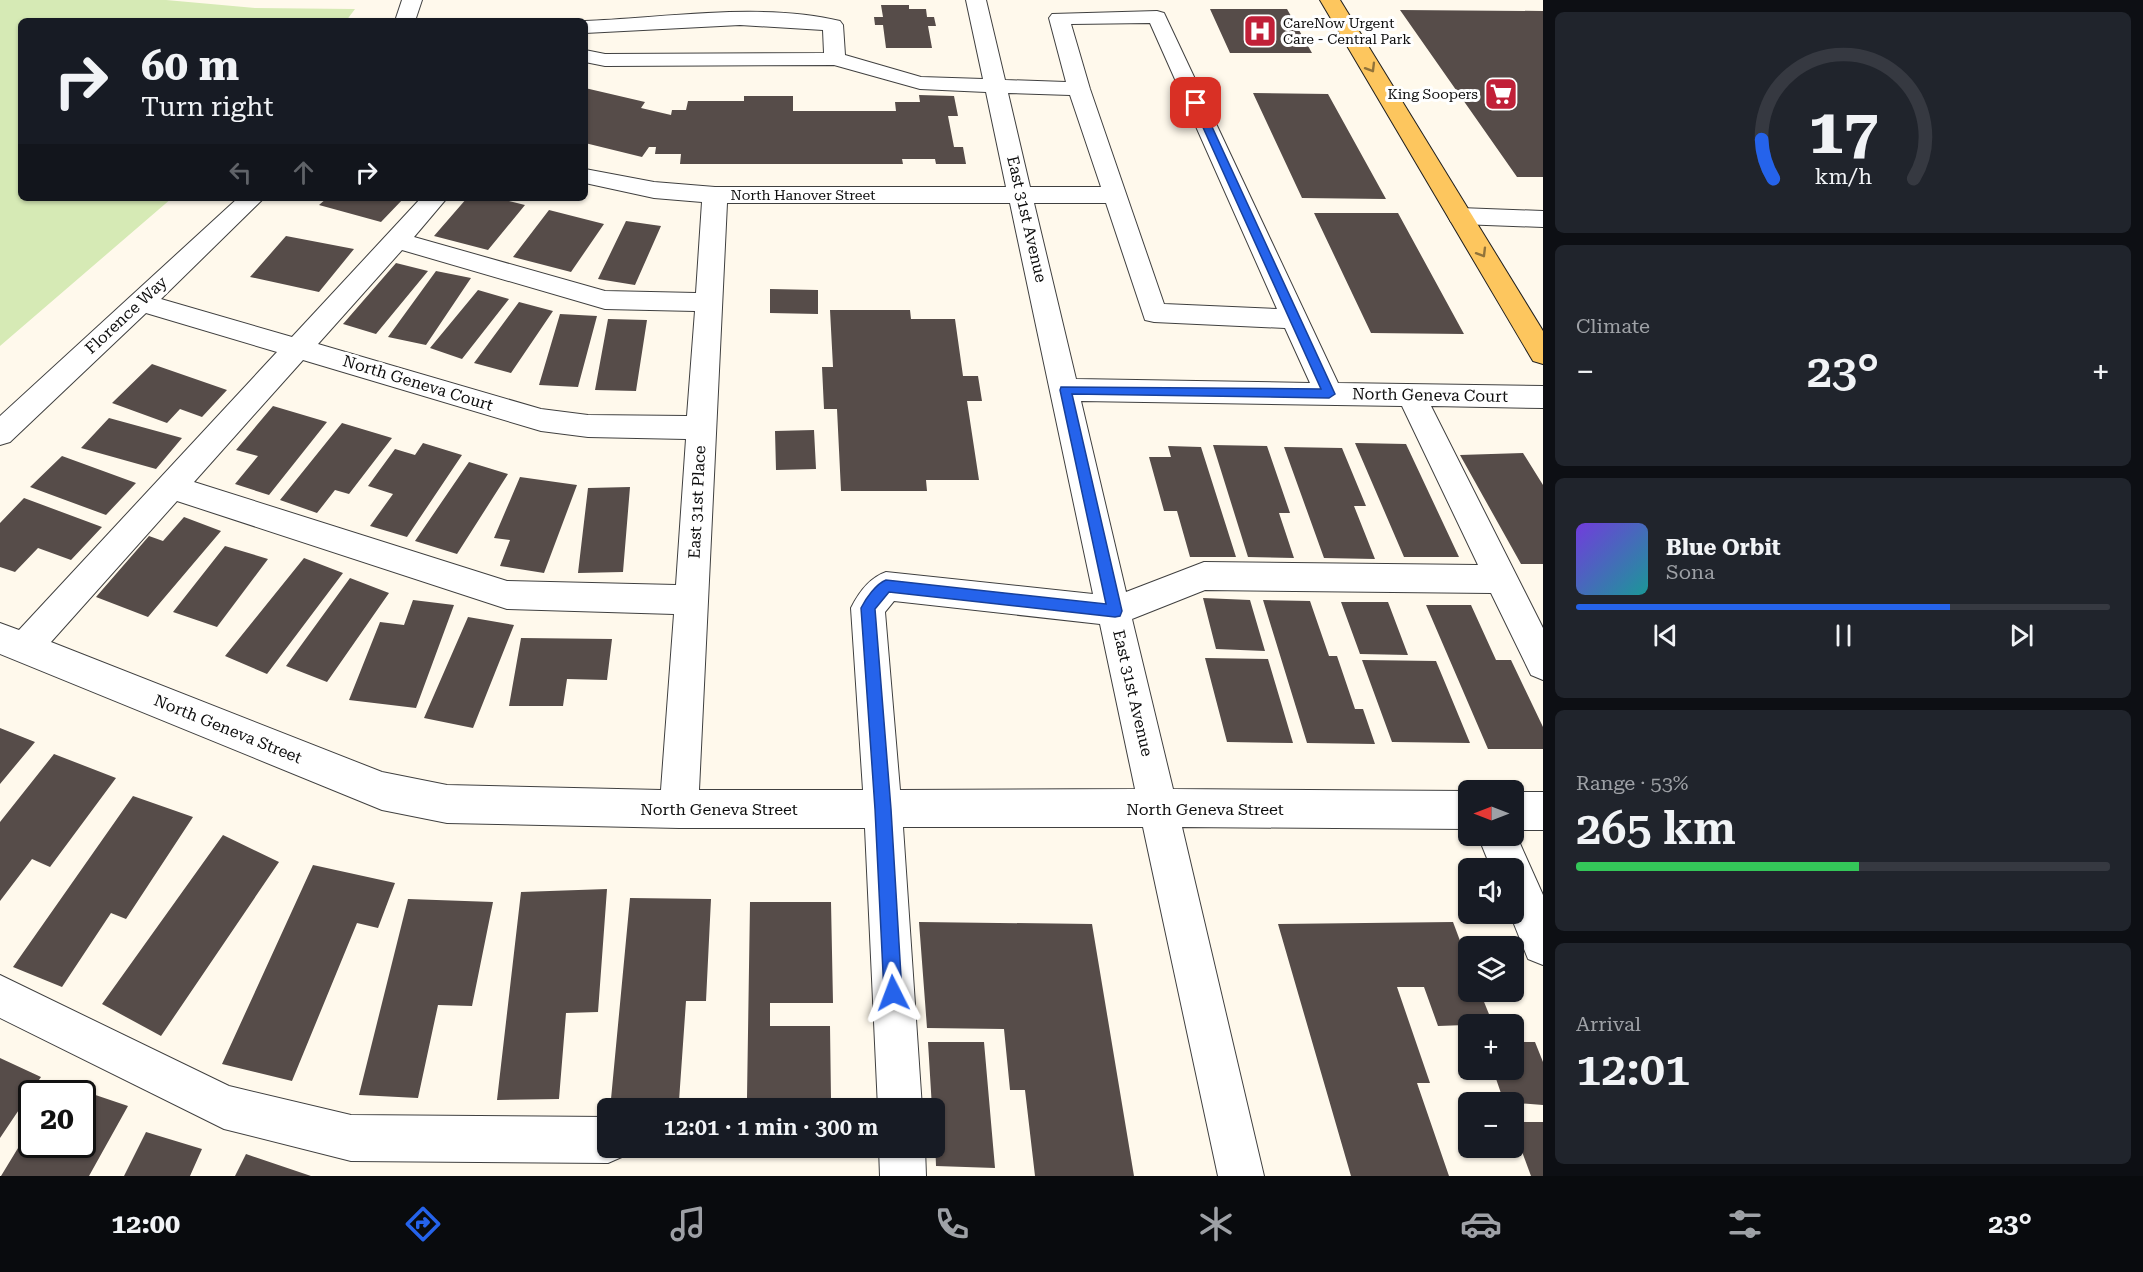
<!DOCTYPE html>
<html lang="en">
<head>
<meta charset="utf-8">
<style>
  :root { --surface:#171b24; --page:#20242c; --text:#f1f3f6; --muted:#9ea1a6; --line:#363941; --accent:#2563eb }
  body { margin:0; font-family:"Roboto Serif",serif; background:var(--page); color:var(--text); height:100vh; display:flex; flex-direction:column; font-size:22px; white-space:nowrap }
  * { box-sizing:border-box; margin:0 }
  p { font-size:20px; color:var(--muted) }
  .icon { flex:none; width:33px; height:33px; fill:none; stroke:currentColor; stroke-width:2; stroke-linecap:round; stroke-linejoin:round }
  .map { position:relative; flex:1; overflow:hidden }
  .side { display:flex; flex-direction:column; gap:12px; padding:12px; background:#0d0f14; width:600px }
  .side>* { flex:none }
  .top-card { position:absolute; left:18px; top:18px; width:570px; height:183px; border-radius:9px; box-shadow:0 2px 4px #0004; background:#171b24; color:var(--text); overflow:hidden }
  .needle { width:39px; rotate:270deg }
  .fabs { position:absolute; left:1458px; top:780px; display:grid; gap:12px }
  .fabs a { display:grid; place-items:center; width:66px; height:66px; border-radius:9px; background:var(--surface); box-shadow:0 2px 4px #0004; font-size:30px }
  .speed { position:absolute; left:18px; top:1080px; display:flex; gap:12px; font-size:30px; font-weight:700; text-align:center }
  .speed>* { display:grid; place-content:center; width:78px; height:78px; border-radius:50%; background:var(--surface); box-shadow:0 2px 4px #0004; line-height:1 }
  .speed .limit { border:3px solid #111; border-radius:9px; background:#fff; color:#111 }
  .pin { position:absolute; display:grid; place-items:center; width:51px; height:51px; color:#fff; margin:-26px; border-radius:12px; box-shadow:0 3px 9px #0006 }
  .me { position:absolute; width:66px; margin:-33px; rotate:357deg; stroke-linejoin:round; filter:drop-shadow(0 0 4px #0008) }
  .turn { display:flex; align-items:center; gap:21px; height:126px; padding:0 24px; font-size:27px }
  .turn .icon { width:78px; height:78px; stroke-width:2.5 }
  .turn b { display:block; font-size:42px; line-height:51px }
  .lanes { display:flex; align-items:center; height:57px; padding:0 24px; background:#0003; justify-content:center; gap:30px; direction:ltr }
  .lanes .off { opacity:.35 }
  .big { font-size:45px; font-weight:600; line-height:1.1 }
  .side .tile { flex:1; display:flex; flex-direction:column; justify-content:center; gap:9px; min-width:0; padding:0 21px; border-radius:9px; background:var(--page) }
  .side .dial { align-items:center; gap:0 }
  .dial svg { height:156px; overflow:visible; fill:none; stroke:var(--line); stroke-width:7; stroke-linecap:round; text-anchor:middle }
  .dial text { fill:var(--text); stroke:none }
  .song { display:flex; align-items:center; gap:18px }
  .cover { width:72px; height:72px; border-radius:9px; background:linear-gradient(135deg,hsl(260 70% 55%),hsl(180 70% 35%)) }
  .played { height:6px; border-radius:3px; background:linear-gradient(90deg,var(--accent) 70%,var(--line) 70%) }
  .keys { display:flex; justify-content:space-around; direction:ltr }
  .heat { display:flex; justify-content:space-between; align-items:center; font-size:33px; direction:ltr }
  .charge { height:9px; border-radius:4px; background:linear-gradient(90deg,#34c759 53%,var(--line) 0) }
  .trip { position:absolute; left:597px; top:1098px; width:348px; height:60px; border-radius:9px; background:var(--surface); box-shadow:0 2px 4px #0004; font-weight:600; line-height:60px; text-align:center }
  .dock { display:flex; height:96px; justify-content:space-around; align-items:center; background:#090b0e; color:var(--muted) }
  .dock .icon { width:42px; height:42px }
  .dock .active { color:var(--accent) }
  .dock b { font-size:27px; color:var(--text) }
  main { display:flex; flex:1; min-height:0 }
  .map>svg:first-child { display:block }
  .green { fill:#d6eab5 }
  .building { fill:#564c49 }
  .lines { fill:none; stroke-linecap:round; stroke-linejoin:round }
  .minor-casing { stroke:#404040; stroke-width:2 }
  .major-casing { stroke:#1e1e1e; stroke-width:2 }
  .minor { fill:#fff; fill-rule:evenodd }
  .major { fill:#fdc65e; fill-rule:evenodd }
  .oneway { stroke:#91733a }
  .route { fill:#2563eb; stroke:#184099; stroke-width:1.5 }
  .labels { text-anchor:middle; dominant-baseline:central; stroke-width:6; stroke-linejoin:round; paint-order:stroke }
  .far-poi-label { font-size:14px; fill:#0d0d0d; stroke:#fff; text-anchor:start }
  .far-street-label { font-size:14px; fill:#0d0d0d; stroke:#fff }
  .street-label { font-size:16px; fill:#0d0d0d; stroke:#fff }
</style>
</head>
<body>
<main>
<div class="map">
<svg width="1543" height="1176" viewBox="0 0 1543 1176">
  <rect width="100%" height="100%" fill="#fff9ec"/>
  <!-- green -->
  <path class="green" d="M0,0H166L255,8L355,9L346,21H21V198H172L0,346Z"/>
  <!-- building -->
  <path class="building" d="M881,5H909V9H926L927,17H934L936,26H928L932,48H886L883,25H875L874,17H883Z
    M1210,9H1287L1312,53H1230Z
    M1400,10L1543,11V177H1517Z
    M585,88L645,102L641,108L671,115L672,110H686L688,101H744V96H793V111H896L895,102H920L919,95L954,96L958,116H948L954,147H963L966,164H936L935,159H902L903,164H680L681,154H655L656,147H649L642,157L585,143Z
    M1253,93L1328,94L1386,199L1302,198Z
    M327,198H404L381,222L319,205Z
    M467,198H497L525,205L488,250L434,236Z
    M549,210L604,224L571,272L513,257Z
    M1314,213H1398L1464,334L1371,333Z
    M626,221L661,226L635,285L598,279Z
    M286,236L354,249L319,292L250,277Z
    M396,263L428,271L376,334L343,324Z
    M436,271L471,278L426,345L388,337Z
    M770,289L818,290V314L770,313Z
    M478,290L509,299L462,359L430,348Z
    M519,302L553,311L511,373L474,363Z
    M830,310H910L911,319H955L963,376H978L982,401H967L979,480H926L927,491H841L837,409H824L822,367H833Z
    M560,314L597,316L578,387L539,385Z
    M608,319L647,320L636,391L595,390Z
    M152,364L227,390L202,417L180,409L167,423L112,403Z
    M273,406L327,422L269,495L235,484L258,456L236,450Z
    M109,418L182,438L156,469L81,448Z
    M342,423L392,438L349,494L335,490L317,513L280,500Z
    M814,430L816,469L776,470L775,431Z
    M423,443L462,455L407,537L370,526L393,494L368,486L395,449L415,455Z
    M1355,443L1406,444L1459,557H1404Z
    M1213,445L1267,446L1290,513H1279L1294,558L1248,557Z
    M1168,446L1201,447L1236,557H1190L1177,511H1164L1149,457H1171Z
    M1284,447L1342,448L1366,506H1354L1375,559L1324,558Z
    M1523,453L1543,485V564H1521L1460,455Z
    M62,456L136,483L106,515L30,487Z
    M469,462L508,474L457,554L415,541Z
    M520,477L577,485L544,573L500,566L510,540L494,538Z
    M630,487L623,572L578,573L588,488Z
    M24,498L102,527L71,560L38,548L15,572L0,567V523Z
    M184,517L221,531L148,617L96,597L149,536L163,541Z
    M225,546L268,559L217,627L173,612Z
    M304,558L343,573L267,674L225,656Z
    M350,578L389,593L327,682L286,666Z
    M1203,598L1250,600L1265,651L1216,649Z
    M413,600L454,605L416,708L349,700L380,622L404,625Z
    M1263,600L1310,601L1329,656H1337L1355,709H1363L1375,744L1307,743Z
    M1341,602H1388L1408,655L1360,654Z
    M1426,605H1471L1496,660H1511L1543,727V749H1488Z
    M468,617L514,625L473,728L424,718Z
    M521,638L612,639L607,680L567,679L563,706H509Z
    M1205,658L1268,659L1293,743L1227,742Z
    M1362,660L1436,661L1470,743L1392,742Z
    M0,728L35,742L0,784Z
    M54,754L116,778L50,867L32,859L0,901V822Z
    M133,796L193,817L126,919L111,913L62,987L13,967Z
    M223,835L279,862L161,1036L102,1004Z
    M313,865L395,883L378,928L357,923L292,1081L222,1064Z
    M607,889L598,1012L566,1013L559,1099L497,1100L521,892Z
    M630,898L711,899L706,1001H686L679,1101L611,1099Z
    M408,899L493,902L472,1006L438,1005L418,1098L359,1095Z
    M750,902H831L833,1003H770V1026H830L831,1099L747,1098Z
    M919,922L1092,924L1134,1176H1035L1025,1090H1010L1004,1029L927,1028Z
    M1453,922L1468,962V992H1480L1493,1024L1438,1026L1424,987H1397L1430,1083H1417L1449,1176H1351L1278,924Z
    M928,1042H984L995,1168L936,1166L934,1108H932Z
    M1514,1042H1535L1543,1062V1105L1504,1102L1493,1070H1514Z
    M0,1058L41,1077L0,1138Z
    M57,1082L128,1106L89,1176H1L32,1125V1144H82V1094H50Z
    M1514,1122H1543V1176H1531L1514,1130Z
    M146,1132L202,1149L190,1176H124Z
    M246,1154L311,1176H235Z"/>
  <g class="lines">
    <!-- minor casing -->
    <g class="minor-casing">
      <path id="minor" d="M402,0H422L415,21H395Z
        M966,0H986L1005,80L1066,82L1049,18L1052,14L1157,11L1164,13L1338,383L1543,386V408L1431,406L1543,628V680L1531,675L1491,593L1205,590L1132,619L1173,789L1468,791V829L1182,827L1264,1176H1218L1143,827H903L922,1108H878L865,828H679L447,823L382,810L0,654V623L19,630L277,352L146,313L10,442L0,445V416L238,198H264L161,299L292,337L421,198H447L414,237L605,291L696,293L702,202L654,198L585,183V169L654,182L715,187H1006L986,92L920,89L834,65L605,66L585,62V50L605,54L824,53L823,30L740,25L585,33V21C664,18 764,2 840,21L843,25L845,55L921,77L983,79ZM1150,23L1277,309L1164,304L1090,89L1071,24ZM1008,93L1070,95L1101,187H1030ZM727,203H1010L1093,594L886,572C869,578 859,592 851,608L863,790H699ZM1034,203H1106L1145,320L1154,322L1285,328L1310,383L1076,379ZM402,250L605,309L695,311L687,416L588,415L541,409L318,344ZM303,360L541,431L588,437L686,439L676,585L507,581L194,482ZM1081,401L1402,406L1478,565L1204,562L1126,592ZM177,501L507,609L674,614L661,790L447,785L382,772L51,642ZM894,601L1100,624L1135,789L900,790L885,612Z
        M1460,208L1543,211V227L1460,224L1451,222L1448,216L1451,210Z
        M1514,792H1543V830H1514L1543,895V965L1528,959L1510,914H1514V868H1491L1478,836H1514Z
        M0,975L229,1086L351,1115L608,1117V1148H628L624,1156L608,1163L351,1161L224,1129L0,1018Z
        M879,1148H925L926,1176H880Z"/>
    </g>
    <!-- major casing -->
    <g class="major-casing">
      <path id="major" d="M1320,0H1340L1543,331V364L1533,361Z"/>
    </g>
    <!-- minor -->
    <use href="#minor" class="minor"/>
    <!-- major -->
    <use href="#major" class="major"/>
  </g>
  <!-- one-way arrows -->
  <defs><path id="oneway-chevron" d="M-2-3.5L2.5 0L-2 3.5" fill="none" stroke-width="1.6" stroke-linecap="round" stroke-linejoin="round" transform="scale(1.5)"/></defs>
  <g class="oneway">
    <use href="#oneway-chevron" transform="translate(1371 68) rotate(59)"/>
    <use href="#oneway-chevron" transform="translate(1482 253) rotate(59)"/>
  </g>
  <!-- route -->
  <path class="route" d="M1193,101L1201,103L1335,394L1329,398L1072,394L1122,611L1120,616L1115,617L889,592L875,609L891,809L902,993L899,999L893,1002L887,999L884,993L875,809L861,608C866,598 876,584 886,580L1106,604L1060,390L1061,387L1321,389L1192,103Z"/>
  <!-- icons -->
  <defs>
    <g id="hospital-square" transform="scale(1.725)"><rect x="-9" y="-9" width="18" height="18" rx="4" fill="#c12038" stroke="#fff"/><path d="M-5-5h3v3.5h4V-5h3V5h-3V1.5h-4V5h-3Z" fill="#fff"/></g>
    <g id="supermarket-square" transform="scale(1.725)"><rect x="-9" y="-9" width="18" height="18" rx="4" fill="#c12038" stroke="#fff"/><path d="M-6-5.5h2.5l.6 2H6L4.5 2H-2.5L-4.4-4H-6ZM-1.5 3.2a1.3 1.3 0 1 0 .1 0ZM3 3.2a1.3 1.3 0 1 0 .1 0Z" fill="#fff"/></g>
  </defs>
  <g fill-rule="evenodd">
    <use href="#hospital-square" x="1260" y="31"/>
    <use href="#supermarket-square" x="1501" y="94"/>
  </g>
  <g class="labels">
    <!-- far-poi labels -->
    <g class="far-poi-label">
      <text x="1283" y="23">CareNow Urgent<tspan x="1283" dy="16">Care - Central Park</tspan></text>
      <text x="1478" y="94" text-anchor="end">King Soopers</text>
    </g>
    <!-- far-street labels -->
    <g class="far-street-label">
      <text x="803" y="195">North Hanover Street</text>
    </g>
    <!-- street labels -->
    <g class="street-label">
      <text transform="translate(1027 219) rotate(77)">East 31st Avenue</text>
      <text transform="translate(126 315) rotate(-43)">Florence Way</text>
      <text transform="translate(418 383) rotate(17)">North Geneva Court</text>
      <text transform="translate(1430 395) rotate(1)">North Geneva Court</text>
      <text transform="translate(697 502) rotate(-87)">East 31st Place</text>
      <text transform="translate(1133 693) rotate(77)">East 31st Avenue</text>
      <text transform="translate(228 729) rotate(22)">North Geneva Street</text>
      <text x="719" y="809">North Geneva Street</text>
      <text x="1205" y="809">North Geneva Street</text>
    </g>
  </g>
</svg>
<div class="fabs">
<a><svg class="needle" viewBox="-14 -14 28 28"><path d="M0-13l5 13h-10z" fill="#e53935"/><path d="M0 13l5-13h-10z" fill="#9ea1a6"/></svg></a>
<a><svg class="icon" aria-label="sound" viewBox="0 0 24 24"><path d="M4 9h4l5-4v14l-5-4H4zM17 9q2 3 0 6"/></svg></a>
<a><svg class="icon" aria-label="layers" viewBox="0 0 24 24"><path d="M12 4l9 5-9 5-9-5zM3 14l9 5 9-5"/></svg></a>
<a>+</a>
<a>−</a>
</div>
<div class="speed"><div class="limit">20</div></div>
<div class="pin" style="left:1196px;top:103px;background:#d93025"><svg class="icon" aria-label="arrive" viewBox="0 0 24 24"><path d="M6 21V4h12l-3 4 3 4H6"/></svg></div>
<svg class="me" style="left:893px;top:993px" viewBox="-20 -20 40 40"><path d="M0-17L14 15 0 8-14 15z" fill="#2563eb" stroke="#fff" stroke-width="4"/></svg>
<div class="trip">12:01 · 1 min · 300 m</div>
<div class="top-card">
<div class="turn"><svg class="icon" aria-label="right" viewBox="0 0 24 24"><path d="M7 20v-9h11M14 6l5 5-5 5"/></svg><div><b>60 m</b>Turn right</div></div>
<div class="lanes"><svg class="icon off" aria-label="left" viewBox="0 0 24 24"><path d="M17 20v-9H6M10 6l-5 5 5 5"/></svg><svg class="icon off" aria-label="ahead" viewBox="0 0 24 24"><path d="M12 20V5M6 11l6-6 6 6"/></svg><svg class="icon" aria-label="right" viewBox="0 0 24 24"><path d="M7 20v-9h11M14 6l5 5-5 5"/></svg></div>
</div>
</div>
<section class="side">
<div class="tile dial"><svg viewBox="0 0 100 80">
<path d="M14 69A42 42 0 1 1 86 69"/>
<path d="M14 69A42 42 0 0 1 8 49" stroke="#2563eb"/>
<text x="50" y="56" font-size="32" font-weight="700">17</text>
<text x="50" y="72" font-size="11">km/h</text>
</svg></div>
<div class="tile"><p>Climate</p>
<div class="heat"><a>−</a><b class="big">23°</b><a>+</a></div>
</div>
<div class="tile">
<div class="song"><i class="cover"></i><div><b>Blue Orbit</b><p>Sona</p></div></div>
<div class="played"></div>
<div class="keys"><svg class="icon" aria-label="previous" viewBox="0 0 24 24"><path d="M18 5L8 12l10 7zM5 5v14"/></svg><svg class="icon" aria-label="pause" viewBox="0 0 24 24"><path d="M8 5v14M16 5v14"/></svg><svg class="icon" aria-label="next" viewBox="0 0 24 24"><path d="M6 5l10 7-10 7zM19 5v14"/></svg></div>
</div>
<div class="tile"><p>Range · 53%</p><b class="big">265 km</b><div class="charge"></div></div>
<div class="tile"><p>Arrival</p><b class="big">12:01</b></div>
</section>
</main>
<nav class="dock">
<b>12:00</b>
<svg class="icon active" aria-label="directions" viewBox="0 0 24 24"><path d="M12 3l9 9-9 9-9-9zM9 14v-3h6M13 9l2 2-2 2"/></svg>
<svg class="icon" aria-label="music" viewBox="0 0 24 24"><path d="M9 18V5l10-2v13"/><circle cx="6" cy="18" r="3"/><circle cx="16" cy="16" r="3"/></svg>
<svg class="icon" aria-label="phone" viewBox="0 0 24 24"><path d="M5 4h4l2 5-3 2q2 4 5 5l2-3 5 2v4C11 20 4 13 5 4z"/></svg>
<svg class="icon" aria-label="climate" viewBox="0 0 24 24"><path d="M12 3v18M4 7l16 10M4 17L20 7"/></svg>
<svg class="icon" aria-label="car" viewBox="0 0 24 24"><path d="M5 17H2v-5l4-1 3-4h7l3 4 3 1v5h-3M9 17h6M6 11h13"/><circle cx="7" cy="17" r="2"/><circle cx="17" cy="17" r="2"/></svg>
<svg class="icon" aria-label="filters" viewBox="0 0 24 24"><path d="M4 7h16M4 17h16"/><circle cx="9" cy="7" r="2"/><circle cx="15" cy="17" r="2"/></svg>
<b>23°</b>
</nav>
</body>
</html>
